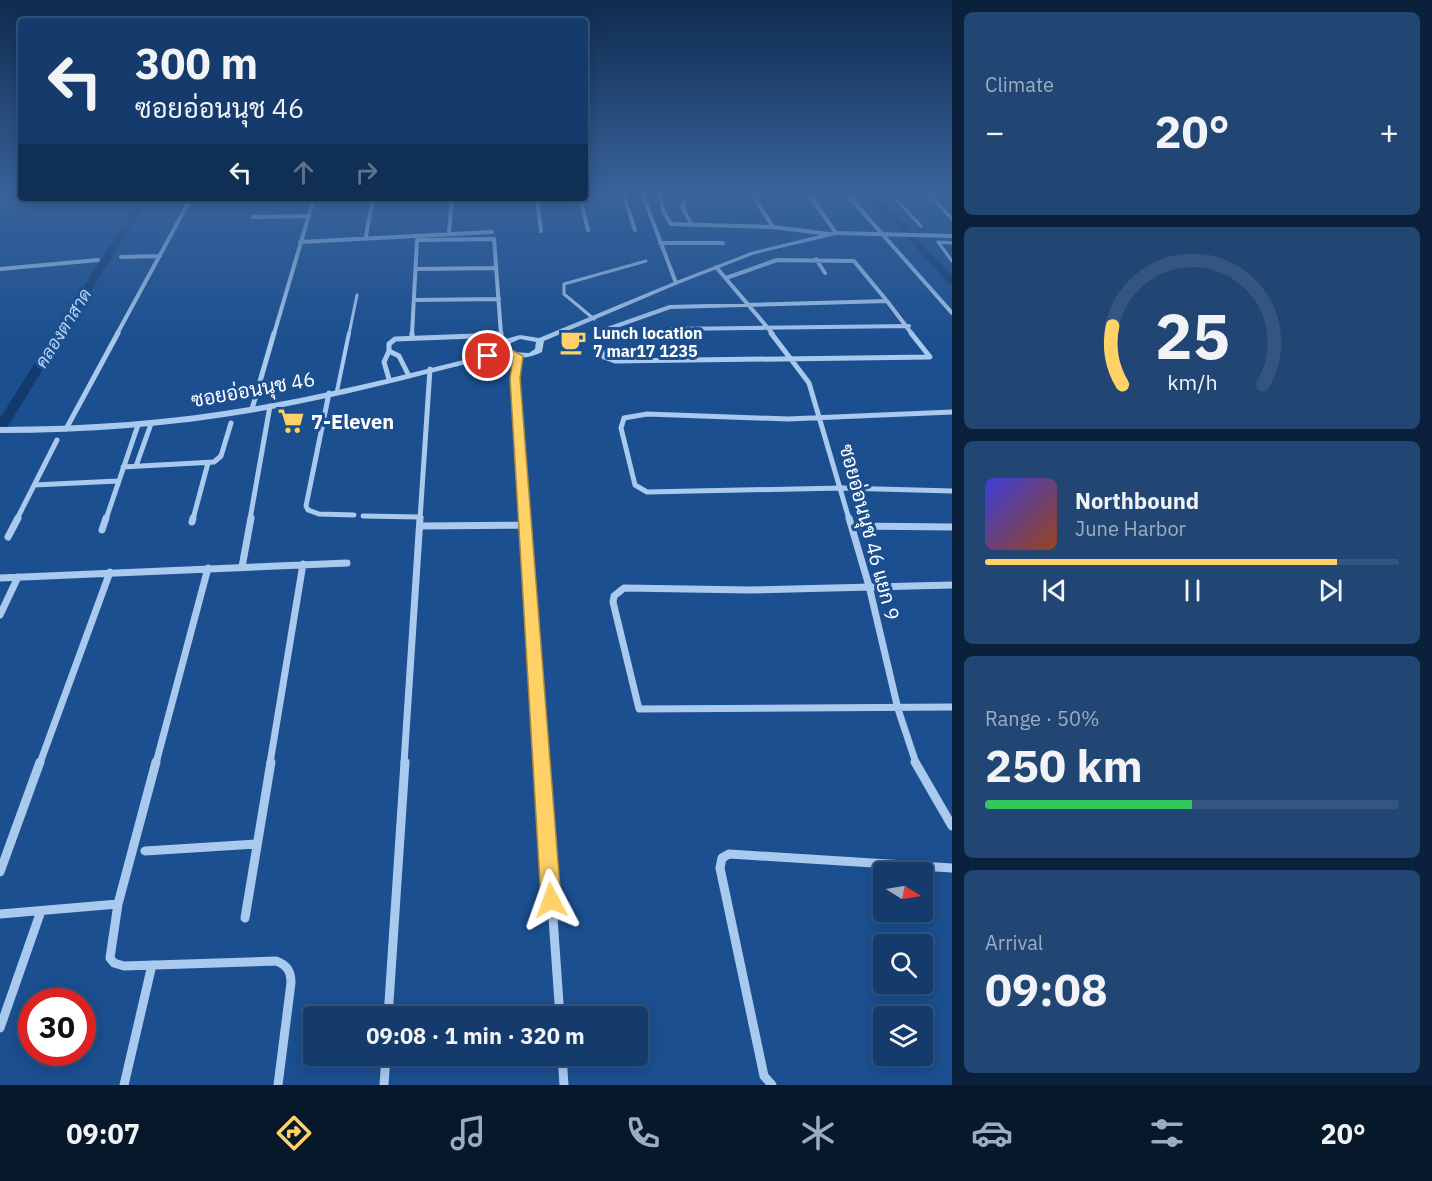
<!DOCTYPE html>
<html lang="en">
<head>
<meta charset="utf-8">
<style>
  :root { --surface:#143b6b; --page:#214673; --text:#f1f3f6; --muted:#9dadc1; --line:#33557e; --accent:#ffd166 }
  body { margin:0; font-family:"IBM Plex Sans",Sarabun,sans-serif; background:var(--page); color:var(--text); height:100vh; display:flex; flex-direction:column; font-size:22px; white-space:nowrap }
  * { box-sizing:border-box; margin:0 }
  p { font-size:20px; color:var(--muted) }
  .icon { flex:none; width:33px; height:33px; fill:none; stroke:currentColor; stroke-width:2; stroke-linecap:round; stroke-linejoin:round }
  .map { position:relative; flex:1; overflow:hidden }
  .side { display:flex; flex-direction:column; gap:12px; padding:12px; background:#0b203b; width:480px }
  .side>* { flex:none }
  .guide { position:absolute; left:18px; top:18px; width:570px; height:183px; border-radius:6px; box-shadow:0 3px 15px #0003,0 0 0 2px var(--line); background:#143b6b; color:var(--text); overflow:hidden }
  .needle { width:39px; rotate:101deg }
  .controls { position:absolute; left:873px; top:862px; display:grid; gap:12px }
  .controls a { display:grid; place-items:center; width:60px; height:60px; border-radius:6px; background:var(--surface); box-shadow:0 3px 15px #0003,0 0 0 2px var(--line); font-size:30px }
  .speed { position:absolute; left:18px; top:988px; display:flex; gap:12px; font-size:30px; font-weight:700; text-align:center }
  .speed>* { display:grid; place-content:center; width:78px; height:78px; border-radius:50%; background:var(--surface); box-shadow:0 3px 15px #0003,0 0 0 2px var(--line); line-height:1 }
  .speed .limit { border:9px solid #d22; background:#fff; color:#111 }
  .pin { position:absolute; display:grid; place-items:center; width:51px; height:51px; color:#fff; margin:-26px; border:3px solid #fff; border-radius:50%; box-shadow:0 2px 6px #0007 }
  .me { position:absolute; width:66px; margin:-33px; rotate:356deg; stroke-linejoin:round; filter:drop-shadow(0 0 4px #0008) }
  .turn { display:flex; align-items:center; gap:21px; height:126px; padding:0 18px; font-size:27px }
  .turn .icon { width:78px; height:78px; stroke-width:2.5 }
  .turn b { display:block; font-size:42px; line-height:51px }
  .lanes { display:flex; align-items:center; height:57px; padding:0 18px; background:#0003; justify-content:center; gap:30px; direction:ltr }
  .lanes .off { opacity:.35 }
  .big { font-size:45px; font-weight:700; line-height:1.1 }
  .side .widget { flex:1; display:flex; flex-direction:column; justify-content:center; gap:9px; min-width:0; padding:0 21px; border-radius:9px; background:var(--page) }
  .side .dial { align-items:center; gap:0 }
  .dial svg { height:156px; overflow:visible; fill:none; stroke:var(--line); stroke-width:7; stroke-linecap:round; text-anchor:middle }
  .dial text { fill:var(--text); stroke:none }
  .song { display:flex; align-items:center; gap:18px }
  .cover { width:72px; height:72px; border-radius:9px; background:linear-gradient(135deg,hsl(240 70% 55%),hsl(20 70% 35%)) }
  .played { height:6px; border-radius:3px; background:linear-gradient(90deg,var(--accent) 85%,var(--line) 85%) }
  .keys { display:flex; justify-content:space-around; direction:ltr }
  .heat { display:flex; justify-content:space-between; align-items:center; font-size:33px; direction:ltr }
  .charge { height:9px; border-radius:4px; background:linear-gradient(90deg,#34c759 50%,var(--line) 0) }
  .trip { position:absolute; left:303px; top:1006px; width:345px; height:60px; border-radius:6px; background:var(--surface); box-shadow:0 3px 15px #0003,0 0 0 2px var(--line); font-weight:700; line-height:60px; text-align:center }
  .tabs { display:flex; height:96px; justify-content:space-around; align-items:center; background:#08182b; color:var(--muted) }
  .tabs .icon { width:42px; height:42px }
  .tabs .selected { color:var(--accent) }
  .tabs b { font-size:27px; color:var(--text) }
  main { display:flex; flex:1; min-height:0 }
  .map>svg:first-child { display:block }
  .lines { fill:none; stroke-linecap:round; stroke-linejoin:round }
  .canal { fill:#123a6d; fill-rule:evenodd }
  .service-far1 { stroke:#a9c9ee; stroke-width:3 }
  .service { stroke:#a9c9ee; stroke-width:4 }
  .minor-far3 { stroke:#a9c9ee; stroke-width:4 }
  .minor-far2 { stroke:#a9c9ee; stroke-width:5 }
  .minor-far1 { stroke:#a9c9ee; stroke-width:7 }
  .minor { stroke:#a9c9ee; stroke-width:9 }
  .tertiary { fill:#a9c9ee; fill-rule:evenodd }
  .route { fill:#ffd166; stroke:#a68842; stroke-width:1.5 }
  .labels { text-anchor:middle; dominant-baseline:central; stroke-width:6; stroke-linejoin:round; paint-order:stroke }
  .far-poi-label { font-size:16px; font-weight:bold; fill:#fff; stroke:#1b4f8f; text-anchor:start }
  .far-water-label { font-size:18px; font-style:italic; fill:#b5d3f5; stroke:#1b4f8f }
  .street-label { font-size:20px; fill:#fff; stroke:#1b4f8f }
  .poi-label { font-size:20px; font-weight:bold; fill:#fff; stroke:#1b4f8f; text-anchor:start }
</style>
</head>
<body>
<main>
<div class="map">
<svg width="952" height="1085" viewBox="0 0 952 1085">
  <rect width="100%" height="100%" fill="#1b4f8f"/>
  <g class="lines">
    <!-- canal -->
    <path class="canal" d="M866,193H875L907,228V232H901Z
      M140,198H148L5,431L0,432V418Z
      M908,235H914L952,275V284L948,283L908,239Z"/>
    <!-- service-far1 -->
    <path class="service-far1" d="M890,193L921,226
      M928,193L952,219
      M938,242L952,261
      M938,242L952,243
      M594,319L564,294V284L646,261
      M349,334L357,295"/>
    <!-- service -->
    <path class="service" d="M337,391L349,333"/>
    <!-- minor-far3 -->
    <path class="minor-far3" d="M623,193L635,230
      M642,193L676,283
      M660,193L663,210L671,224L773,227L829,234
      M751,193L773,227
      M808,193L836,233
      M846,193L952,313
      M537,198L541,231
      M580,198L588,230
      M684,202L682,207L692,225
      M253,217L309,216
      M449,233L452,198
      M366,236L373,198
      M300,242L492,232
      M660,243H723
      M121,257L160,256
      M816,259L825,273
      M716,267L773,334
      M0,269L98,260
      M416,269L496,268
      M726,278L777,260L854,261L887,301
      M414,300L499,299
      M887,301L912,334
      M672,329L909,326
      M117,334L191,198
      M274,334L314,198
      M412,334L417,240L494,239L501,334
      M601,334L602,331L670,307L887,301"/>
    <!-- minor-far2 -->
    <path class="minor-far2" d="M601,333L598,341L604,357L615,361L930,357L911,333
      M771,333L809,383L849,519
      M412,337V333
      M389,351V344L395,339L501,335V333
      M518,356L515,378L525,519
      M389,379L384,362L389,351L399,356L408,374
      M329,393L306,506L308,510L319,514L354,515
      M252,409L274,333
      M952,412L788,419L647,414L624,418L621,428L635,485L647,492L842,488L952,491
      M66,429L118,333
      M136,466L151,424
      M123,467L214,462L221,456L231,423
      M34,485L118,481
      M363,516L421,517
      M17,519L57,440
      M106,519L138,425
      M193,519L208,463
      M250,519L270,406
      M420,519L430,369"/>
    <!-- minor-far1 -->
    <path class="minor-far1" d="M525,518L542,763
      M849,518L869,586L898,709L916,763
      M192,522L193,518
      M421,526L525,525
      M853,526L952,527
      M102,530L106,518
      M8,537L18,518
      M242,567L251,518
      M0,578L347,563
      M952,585L750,590L624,588L614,596L613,602L639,709L952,707
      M0,615L18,577
      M40,763L110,572
      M156,763L208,568
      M270,763L303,564
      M404,763L420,518"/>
    <!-- minor -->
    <path class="minor" d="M156,762L118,904L110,958L114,963L124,966L276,961C287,965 291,971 291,983L278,1085
      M542,762L560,1017
      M915,762L952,826
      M145,851L257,844
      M0,872L40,762
      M0,914L118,904
      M245,918L271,762
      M388,1017L405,762
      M0,1028L41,911
      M562,1056L564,1085
      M124,1085L152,965
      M384,1085L386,1056
      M772,1085L764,1076L720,868L722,858L729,854L952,868"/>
    <!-- tertiary -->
    <path class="tertiary" d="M836,231L952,234V238L836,235L755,254L678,284L544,341L542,352C531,358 517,360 506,354C437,371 368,390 298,404C200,424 100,433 0,433V427C90,427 180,420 268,404C348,390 426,369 504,350L502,345L505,339L520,335L539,338L674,282L751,252ZM520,339L536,342L535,349L529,353L513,352L510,345L511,343Z"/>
  </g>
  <!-- sky -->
  <linearGradient id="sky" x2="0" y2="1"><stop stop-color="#0f2b4f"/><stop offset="0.56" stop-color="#39639b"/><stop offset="1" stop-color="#39639b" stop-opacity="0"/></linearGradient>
  <rect width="952" height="345" fill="url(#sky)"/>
  <!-- route -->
  <path class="route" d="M508,348L523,356L520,378L561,900L558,907L551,910L544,907L541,900L510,378L513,357L507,355L488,359L483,356Z"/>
  <!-- icons -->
  <defs>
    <g id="cafe-bare" transform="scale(2.07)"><path d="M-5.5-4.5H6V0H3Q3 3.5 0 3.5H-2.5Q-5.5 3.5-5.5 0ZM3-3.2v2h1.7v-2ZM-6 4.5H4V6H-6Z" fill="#ffd166" stroke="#1b4f8f" stroke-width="2.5" paint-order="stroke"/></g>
    <g id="supermarket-bare" transform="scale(2.07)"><path d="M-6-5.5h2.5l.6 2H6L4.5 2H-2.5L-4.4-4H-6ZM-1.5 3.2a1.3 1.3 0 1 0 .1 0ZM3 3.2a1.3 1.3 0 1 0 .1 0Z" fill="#ffd166" stroke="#1b4f8f" stroke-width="2.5" paint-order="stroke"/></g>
  </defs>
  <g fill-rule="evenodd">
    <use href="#cafe-bare" x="573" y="342"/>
    <use href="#supermarket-bare" x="291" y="421"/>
  </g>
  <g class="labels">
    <!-- far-poi labels -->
    <g class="far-poi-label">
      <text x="593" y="333">Lunch location<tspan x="593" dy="18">7 mar17 1235</tspan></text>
    </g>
    <!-- far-water labels -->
    <g class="far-water-label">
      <text transform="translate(63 328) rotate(-58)">คลองตาสาด</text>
    </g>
    <!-- street labels -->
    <g class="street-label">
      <text transform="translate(253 389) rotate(-10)">ซอยอ่อนนุช 46</text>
      <text transform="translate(870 532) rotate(75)">ซอยอ่อนนุช 46 แยก 9</text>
    </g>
    <!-- poi labels -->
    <g class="poi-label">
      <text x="311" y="421">7-Eleven</text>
    </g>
  </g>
</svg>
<div class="controls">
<a><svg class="needle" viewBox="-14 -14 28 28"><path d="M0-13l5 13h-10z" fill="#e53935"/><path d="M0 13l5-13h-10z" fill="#9dadc1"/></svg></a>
<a><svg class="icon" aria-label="search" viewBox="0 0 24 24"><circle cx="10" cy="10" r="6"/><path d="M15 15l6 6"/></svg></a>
<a><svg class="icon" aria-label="layers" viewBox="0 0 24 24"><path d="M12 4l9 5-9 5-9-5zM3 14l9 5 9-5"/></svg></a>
</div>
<div class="speed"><div class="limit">30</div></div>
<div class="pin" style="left:488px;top:356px;background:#d93025"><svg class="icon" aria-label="arrive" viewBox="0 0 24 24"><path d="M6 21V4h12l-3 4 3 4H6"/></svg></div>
<svg class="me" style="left:551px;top:900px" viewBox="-20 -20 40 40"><path d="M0-17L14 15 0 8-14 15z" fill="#ffd166" stroke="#fff" stroke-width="4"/></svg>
<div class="trip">09:08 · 1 min · 320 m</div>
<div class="guide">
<div class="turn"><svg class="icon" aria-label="left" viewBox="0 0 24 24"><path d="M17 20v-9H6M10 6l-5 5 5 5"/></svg><div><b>300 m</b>ซอยอ่อนนุช 46</div></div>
<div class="lanes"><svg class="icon" aria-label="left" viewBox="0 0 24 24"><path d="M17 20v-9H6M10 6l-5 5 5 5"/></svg><svg class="icon off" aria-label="ahead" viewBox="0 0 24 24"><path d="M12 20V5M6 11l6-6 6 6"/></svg><svg class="icon off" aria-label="right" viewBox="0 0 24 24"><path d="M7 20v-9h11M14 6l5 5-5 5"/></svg></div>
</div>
</div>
<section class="side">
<div class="widget"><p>Climate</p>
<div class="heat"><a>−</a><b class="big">20°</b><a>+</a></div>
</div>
<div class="widget dial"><svg viewBox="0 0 100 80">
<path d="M14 69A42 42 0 1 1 86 69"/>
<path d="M14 69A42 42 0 0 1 9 39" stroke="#ffd166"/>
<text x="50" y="56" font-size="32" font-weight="700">25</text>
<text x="50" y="72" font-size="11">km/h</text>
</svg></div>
<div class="widget">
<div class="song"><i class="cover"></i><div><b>Northbound</b><p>June Harbor</p></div></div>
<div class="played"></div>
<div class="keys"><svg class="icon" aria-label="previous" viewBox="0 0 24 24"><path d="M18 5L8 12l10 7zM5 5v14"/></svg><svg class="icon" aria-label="pause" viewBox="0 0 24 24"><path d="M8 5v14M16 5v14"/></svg><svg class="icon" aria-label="next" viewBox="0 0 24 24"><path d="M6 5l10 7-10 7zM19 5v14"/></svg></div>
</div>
<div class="widget"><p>Range · 50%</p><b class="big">250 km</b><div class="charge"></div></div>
<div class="widget"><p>Arrival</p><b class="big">09:08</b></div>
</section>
</main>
<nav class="tabs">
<b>09:07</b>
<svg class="icon selected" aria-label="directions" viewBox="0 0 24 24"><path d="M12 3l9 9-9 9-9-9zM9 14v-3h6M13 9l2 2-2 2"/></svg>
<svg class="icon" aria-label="music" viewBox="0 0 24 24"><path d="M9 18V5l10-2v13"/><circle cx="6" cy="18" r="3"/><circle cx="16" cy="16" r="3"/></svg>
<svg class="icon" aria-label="phone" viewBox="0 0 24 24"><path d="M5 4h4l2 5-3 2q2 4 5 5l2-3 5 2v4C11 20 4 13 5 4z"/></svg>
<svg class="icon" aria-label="climate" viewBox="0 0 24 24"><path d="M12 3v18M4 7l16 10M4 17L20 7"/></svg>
<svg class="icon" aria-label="car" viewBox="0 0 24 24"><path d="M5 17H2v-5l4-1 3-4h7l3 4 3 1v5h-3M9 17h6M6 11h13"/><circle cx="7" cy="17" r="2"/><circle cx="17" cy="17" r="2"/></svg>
<svg class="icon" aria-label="filters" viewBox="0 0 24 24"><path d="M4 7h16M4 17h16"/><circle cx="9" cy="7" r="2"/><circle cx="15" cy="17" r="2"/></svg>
<b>20°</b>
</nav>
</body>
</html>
